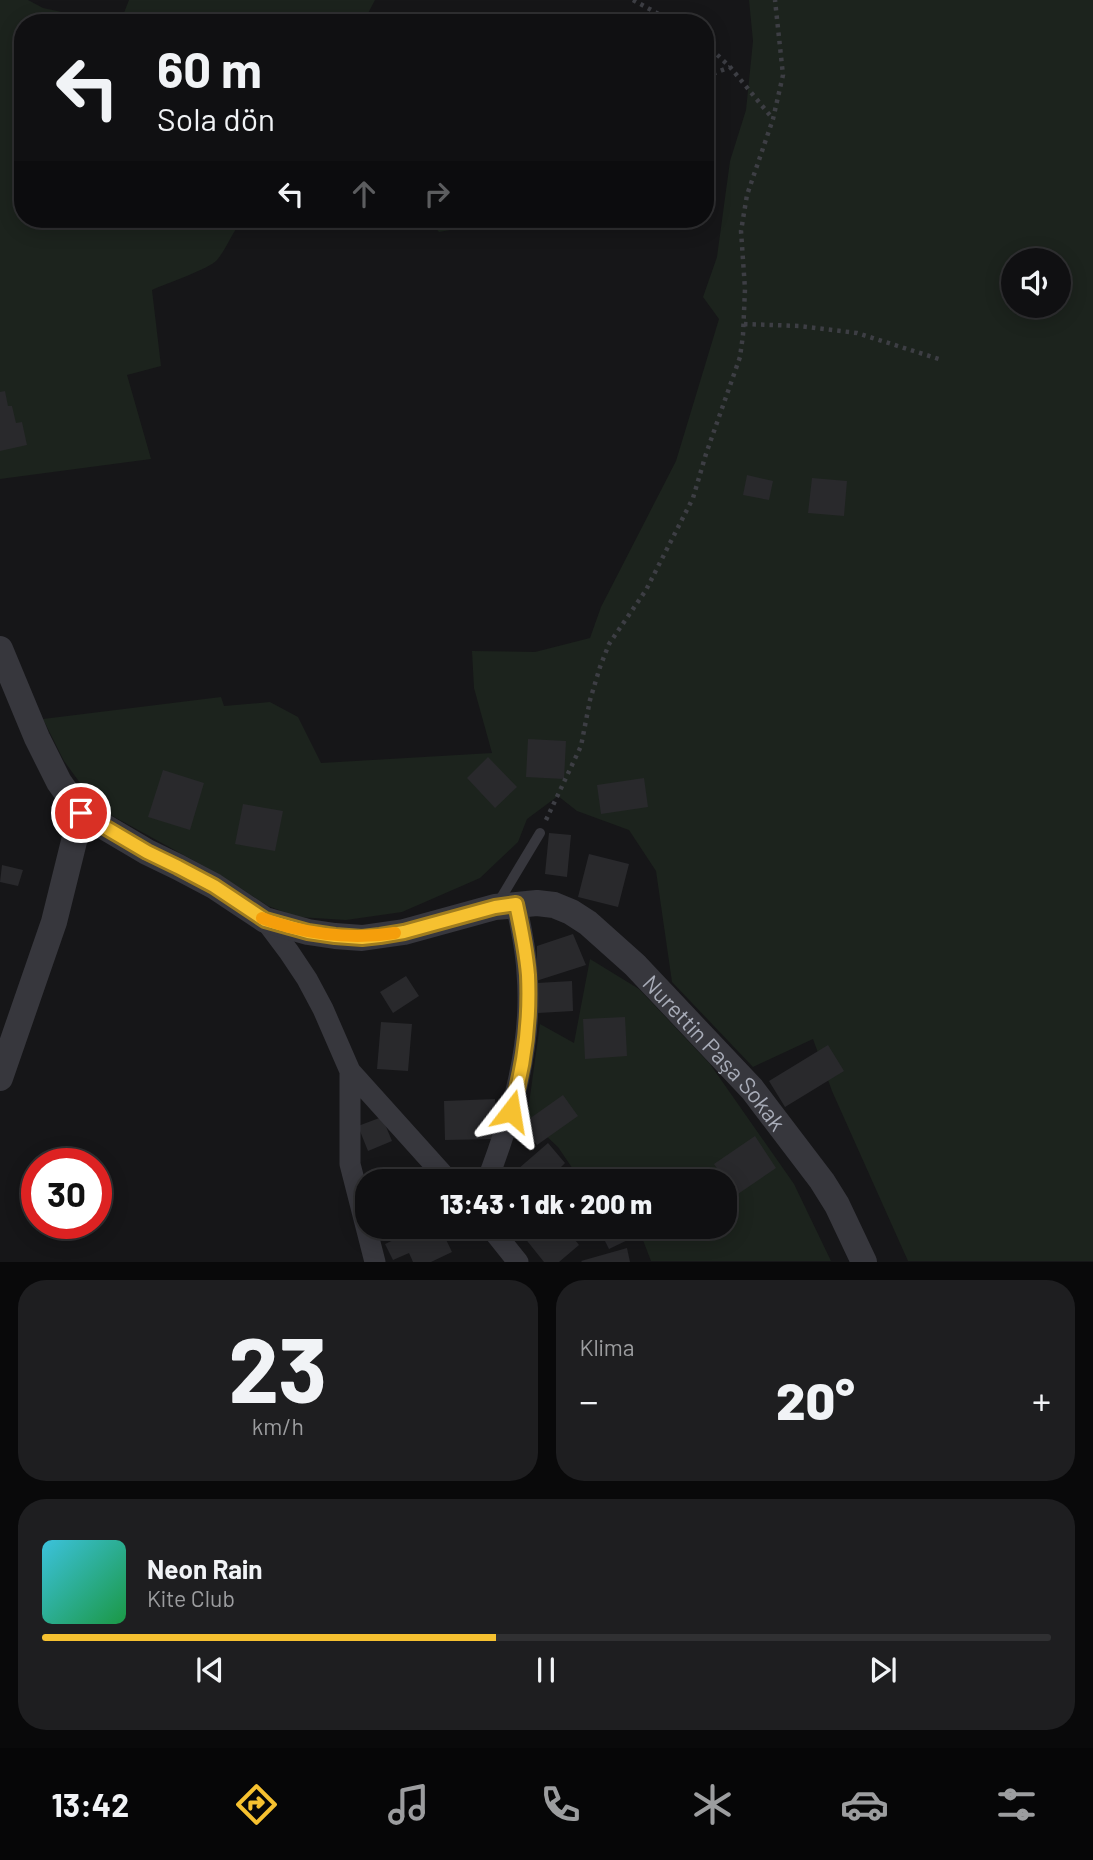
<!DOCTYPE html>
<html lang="tr">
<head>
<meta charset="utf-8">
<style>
  :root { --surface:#101012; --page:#1e1e20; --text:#f1f3f6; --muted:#9c9d9f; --line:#303032; --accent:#f6c130 }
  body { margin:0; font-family:Barlow,sans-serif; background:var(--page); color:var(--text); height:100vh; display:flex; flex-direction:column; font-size:26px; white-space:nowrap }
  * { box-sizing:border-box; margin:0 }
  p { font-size:23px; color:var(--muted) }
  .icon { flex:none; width:38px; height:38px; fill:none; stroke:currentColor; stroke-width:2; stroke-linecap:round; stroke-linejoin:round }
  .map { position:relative; height:1262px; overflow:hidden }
  .side { display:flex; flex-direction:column; gap:18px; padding:18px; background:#09090a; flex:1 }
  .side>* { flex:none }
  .hud { position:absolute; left:14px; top:14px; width:700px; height:214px; border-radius:28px; box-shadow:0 4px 18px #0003,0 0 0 2px var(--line); background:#101012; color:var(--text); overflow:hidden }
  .tools { position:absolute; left:1001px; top:248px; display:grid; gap:14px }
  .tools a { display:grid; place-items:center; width:70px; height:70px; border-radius:50%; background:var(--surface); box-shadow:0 4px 18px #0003,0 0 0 2px var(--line); font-size:35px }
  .speed { position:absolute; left:21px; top:1148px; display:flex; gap:14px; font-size:35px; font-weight:700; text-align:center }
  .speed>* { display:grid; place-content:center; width:91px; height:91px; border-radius:50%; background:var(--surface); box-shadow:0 4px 18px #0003,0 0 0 2px var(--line); line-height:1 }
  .speed .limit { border:10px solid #d22; background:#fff; color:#111 }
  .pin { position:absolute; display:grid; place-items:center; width:60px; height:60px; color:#fff; margin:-30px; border:4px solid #fff; border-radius:50%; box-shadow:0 2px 7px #0007 }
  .me { position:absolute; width:77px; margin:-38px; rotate:14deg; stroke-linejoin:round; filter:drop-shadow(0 0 5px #0008) }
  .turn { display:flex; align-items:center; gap:24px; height:147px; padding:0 28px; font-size:32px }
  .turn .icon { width:91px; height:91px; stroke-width:2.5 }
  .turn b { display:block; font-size:49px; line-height:60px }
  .lanes { display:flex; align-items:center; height:66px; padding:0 28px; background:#0003; justify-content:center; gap:35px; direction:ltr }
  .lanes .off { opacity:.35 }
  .big { font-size:52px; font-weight:800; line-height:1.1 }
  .side .tile { flex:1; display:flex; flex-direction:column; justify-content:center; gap:10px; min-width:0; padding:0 24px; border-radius:28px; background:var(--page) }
  .side .dial { align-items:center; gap:0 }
  .dial b { font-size:91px; line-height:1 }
  .song { display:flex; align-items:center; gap:21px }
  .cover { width:84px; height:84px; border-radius:10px; background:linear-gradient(135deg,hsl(190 70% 55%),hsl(140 70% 35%)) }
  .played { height:7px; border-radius:4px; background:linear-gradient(90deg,var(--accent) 45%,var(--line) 45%) }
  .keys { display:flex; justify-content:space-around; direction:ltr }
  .heat { display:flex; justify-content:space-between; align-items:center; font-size:38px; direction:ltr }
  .side .tiles { flex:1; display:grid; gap:18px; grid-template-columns:1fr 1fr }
  .tile:last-child { grid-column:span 2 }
  .trip { position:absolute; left:355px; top:1169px; width:382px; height:70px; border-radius:28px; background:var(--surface); box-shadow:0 4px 18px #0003,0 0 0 2px var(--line); font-weight:800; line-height:70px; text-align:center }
  .tabs { display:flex; height:112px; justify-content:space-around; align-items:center; background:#060607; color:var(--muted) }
  .tabs .icon { width:49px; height:49px }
  .tabs .current { color:var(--accent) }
  .tabs b { font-size:32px; color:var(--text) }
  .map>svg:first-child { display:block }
  .green { fill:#1c231d; fill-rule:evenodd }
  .building { fill:#29292c }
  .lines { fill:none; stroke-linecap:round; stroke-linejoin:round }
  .path { stroke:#3d3e44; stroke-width:4.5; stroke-dasharray:3.5 5; stroke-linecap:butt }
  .service { stroke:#37373d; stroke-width:10 }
  .minor { stroke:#37373d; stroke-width:21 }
  .tertiary { stroke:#37373d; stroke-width:26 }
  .route-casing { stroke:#a07d1f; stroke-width:18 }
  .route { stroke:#f6c130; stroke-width:12 }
  .slow { stroke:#f59e0b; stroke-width:12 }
  .labels { text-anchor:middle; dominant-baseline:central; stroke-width:7; stroke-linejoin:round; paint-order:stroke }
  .street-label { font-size:23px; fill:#a8acb8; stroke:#111113 }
</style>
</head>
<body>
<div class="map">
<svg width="1093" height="1262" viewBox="0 0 1093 1262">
  <rect width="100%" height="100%" fill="#161618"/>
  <!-- green -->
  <path class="green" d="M0,0H28L43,8L113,23H23V219H244C232,231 228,247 217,260C209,269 165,284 152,290L161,366L127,375L151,459L0,479Z
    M129,0H375L363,23H120Z
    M749,0H1093V1261H908L832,1091L813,1039L753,1067L672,982L656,871L629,830L577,811L558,796L527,819L518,842L480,878L402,912L346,920L298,917L268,906L220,875L109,814L83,787L64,761L43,719L221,697L224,706L270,702L298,717L321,763L492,753L474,688L472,651L535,652L590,638L601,607L676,461L719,319L703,297L717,257L730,161L746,110L753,41ZM1013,261H1059V306H1013Z
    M428,219H496L500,221L439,232Z
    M590,959L639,989L710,1064L794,1184L831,1261H651L641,1235L635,1227H724V1181H581L558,1147L527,1118L540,1024L574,1043Z"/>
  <!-- building -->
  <path class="building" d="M705,50L712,64L705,67Z
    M5,391L8,406H12L16,423L22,422L27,445L0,451V392Z
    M747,475L773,481L769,500L743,495Z
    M812,478L847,481L844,516L808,513Z
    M528,739L566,741L564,779L526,777Z
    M488,757L517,787L495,808L467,778Z
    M163,770L204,783L190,830L148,817Z
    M644,778L648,807L601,814L597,785Z
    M243,804L283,811L275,851L235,844Z
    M549,833L571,835L567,877L545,874Z
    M589,854L629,864L618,907L578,897Z
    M2,865L23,870L18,886L0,882Z
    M573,934L586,965L536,981L537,946Z
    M406,976L419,996L393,1013L380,992Z
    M572,981L573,1011L538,1013L537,983Z
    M625,1017L627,1056L585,1059L583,1019Z
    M381,1022L412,1024L408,1071L377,1069Z
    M828,1045L844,1071L785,1107L769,1081Z
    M563,1095L578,1116L537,1145L522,1124Z
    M495,1099L496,1139L445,1140L444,1101Z
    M382,1117L392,1141L368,1151L358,1126Z
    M755,1136L776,1168L735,1196L714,1164Z
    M548,1143L565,1163L560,1168L570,1179L567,1181H513L522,1174L518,1169Z
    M393,1227H440L452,1252L431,1262H413L409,1253L393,1260L385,1244L398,1238Z
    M527,1227H565L579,1245L559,1262H544L520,1232Z
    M598,1227H633L638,1235L609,1249Z
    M627,1248L630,1262H582L581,1261Z"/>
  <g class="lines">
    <!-- path -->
    <path class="path" d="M633,0L675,23
      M705,43L730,67L773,119
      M705,77L730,67
      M744,324L799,326L857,333L942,360
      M546,820L581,746L590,700L600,667L609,644L646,590L693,498L706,454L740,357L743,335L745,289L741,231L747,195L773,119L783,75L775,0"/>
    <!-- service -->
    <path class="service" d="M498,903L540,833"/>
    <!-- minor -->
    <path class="minor" d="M265,920L289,952L307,979L323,1009L350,1071V1164L375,1262
      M350,1071L449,1181
      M487,1181C512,1116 533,1044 527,973C526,949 521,927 516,904
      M490,1227L518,1262"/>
    <!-- tertiary -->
    <g class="tertiary">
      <path id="s1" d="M0,649L37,738L59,782L81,813L147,852L178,867L214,886L265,920L308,932L335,936L362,938L404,932L495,907L537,903L554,905L571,912L588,923L635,965L752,1089L822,1181L837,1205L864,1262"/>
      <path d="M0,1078L54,922L81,813"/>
    </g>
  </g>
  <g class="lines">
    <!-- route casing -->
    <g class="route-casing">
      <path id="route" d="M81,813L147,852L178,867L214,886L265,920L308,932L335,936L362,938L380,936L404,932L495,907L516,904C521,927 526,951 528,975C530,1019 524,1068 511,1111"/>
    </g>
    <!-- route -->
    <use href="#route" class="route"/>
    <!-- slow -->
    <path class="slow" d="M262,918C271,922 280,924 289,927C325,936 359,939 395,933"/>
  </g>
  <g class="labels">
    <!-- street labels -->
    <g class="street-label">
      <text stroke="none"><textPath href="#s1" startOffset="912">Nurettin Paşa Sokak</textPath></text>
    </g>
  </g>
</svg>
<div class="tools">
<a><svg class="icon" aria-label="sound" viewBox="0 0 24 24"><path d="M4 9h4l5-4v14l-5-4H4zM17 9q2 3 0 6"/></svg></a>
</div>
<div class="speed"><div class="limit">30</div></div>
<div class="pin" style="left:81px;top:813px;background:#d93025"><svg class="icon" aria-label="arrive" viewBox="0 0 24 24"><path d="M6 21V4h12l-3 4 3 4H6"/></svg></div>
<svg class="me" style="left:511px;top:1111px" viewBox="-20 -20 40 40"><path d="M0-17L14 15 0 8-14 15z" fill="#f6c130" stroke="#fff" stroke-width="4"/></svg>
<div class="trip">13:43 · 1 dk · 200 m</div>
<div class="hud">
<div class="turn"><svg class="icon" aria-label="left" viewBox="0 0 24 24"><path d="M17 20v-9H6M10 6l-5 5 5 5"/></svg><div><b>60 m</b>Sola dön</div></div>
<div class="lanes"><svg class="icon" aria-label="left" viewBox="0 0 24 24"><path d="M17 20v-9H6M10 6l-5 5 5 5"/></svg><svg class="icon off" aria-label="ahead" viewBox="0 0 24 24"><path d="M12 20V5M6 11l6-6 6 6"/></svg><svg class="icon off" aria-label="right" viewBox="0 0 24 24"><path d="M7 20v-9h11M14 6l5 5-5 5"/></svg></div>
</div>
</div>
<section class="side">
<div class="tiles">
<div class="tile dial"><b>23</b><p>km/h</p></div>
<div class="tile"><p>Klima</p>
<div class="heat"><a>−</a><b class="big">20°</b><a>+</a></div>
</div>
<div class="tile">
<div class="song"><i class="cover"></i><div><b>Neon Rain</b><p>Kite Club</p></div></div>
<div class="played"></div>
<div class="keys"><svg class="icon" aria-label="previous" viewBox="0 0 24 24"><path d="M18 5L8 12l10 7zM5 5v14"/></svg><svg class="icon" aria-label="pause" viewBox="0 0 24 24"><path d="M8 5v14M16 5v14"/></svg><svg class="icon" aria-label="next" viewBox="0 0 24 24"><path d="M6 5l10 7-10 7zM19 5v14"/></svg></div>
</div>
</div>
</section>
<nav class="tabs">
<b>13:42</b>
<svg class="icon current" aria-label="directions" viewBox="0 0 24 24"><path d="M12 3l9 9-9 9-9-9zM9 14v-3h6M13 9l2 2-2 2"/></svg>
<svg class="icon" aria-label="music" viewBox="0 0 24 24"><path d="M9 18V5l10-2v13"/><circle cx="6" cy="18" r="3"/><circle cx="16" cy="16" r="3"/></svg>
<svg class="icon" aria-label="phone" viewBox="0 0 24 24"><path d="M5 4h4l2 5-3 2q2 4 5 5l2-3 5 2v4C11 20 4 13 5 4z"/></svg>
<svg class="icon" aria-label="climate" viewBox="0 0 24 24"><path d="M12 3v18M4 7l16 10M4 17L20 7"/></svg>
<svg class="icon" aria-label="car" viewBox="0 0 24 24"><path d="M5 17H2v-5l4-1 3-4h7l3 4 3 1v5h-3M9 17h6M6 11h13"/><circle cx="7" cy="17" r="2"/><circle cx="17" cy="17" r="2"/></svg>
<svg class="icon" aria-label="filters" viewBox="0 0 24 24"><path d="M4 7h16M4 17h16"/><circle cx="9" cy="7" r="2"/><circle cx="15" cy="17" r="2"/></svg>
</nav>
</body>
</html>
